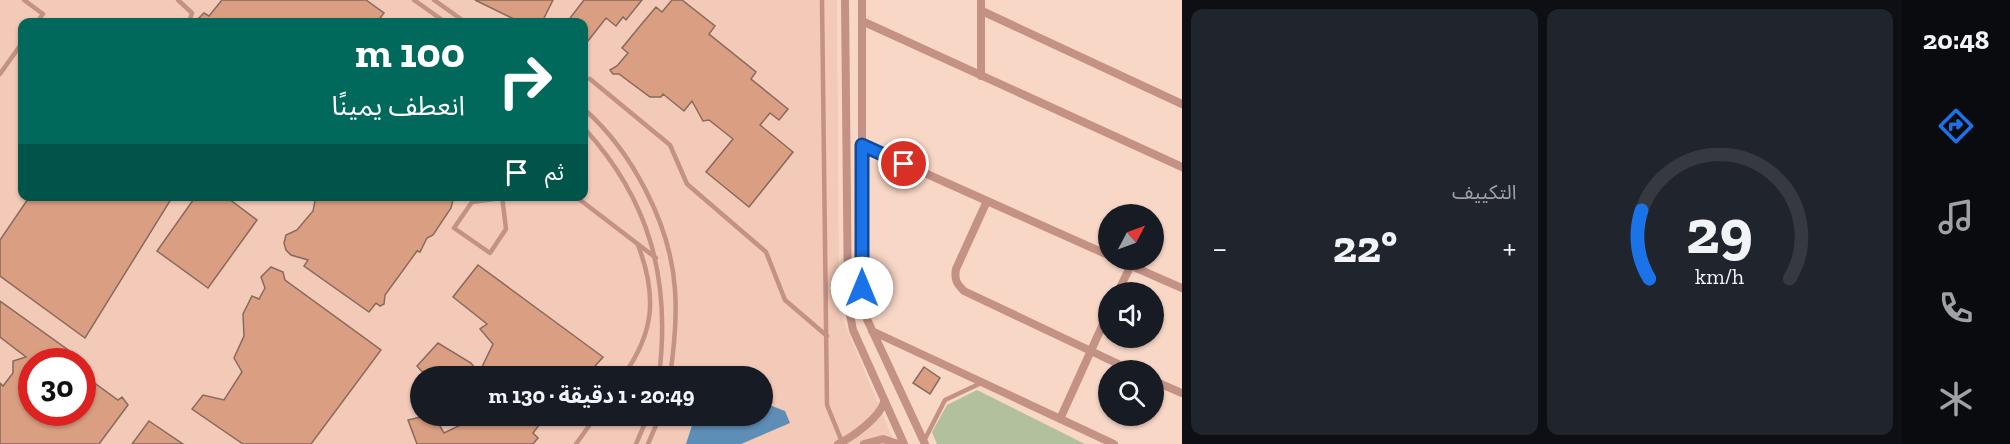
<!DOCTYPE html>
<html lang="ar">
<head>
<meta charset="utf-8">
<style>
  :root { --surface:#171b24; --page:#20242c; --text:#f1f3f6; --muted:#9ea1a6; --line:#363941; --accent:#1a73e8 }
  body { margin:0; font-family:"Zilla Slab","Noto Sans Arabic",serif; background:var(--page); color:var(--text); direction:rtl; height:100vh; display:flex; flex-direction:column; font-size:22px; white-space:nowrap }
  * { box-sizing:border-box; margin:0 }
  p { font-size:20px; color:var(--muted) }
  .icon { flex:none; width:33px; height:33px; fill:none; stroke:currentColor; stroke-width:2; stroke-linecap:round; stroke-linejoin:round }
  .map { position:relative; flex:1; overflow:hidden; direction:ltr }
  .details { display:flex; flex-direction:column; gap:9px; padding:9px; background:#0d0f14; width:720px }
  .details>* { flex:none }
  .guide { position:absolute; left:18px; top:18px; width:570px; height:183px; border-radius:12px; box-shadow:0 2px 4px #0004; direction:rtl; background:#00695c; color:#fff; overflow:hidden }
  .needle { width:39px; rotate:49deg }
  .fabs { position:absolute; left:1098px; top:204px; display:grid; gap:12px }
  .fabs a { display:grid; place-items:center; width:66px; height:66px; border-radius:50%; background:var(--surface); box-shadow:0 2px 4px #0004; font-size:30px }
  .speed { position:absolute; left:18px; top:348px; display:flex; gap:12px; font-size:30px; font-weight:700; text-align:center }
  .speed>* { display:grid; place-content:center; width:78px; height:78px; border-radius:50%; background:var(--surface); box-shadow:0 2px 4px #0004; line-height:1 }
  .speed .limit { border:9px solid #d22; background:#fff; color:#111 }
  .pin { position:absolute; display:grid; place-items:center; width:51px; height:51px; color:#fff; margin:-26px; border:3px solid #fff; border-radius:50%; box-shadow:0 2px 6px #0007 }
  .me { position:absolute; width:66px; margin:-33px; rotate:0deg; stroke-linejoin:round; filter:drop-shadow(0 0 4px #0008) }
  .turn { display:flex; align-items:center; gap:21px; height:126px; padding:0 24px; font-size:27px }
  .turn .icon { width:78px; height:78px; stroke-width:2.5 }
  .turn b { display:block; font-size:42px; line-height:51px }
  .then { display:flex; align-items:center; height:57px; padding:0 24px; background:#0003; gap:12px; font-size:22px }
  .big { font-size:45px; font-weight:700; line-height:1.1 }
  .details .widget { flex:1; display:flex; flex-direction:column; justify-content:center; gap:9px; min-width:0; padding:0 21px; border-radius:12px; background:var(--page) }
  .details .dial { align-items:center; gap:0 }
  .dial svg { height:156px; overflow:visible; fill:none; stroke:var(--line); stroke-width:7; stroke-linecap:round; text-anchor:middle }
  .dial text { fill:var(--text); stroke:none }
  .heat { display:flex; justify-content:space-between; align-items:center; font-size:33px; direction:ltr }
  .details .tiles { flex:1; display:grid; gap:9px; grid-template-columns:repeat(2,1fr) }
  .trip { position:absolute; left:410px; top:366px; width:363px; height:60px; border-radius:30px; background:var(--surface); box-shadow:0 2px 4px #0004; font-weight:700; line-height:60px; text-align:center; direction:rtl }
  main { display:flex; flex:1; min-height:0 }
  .tabs { display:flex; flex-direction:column; width:108px; justify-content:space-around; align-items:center; background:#090b0e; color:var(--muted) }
  .tabs .icon { width:42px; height:42px }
  .tabs .active { color:var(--accent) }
  .tabs b { font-size:27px; color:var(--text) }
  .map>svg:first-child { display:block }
  .built { fill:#f3c9b7; fill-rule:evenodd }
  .green { fill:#b2c09e }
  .water { fill:#5d8eb6 }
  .building { fill:#da9f82; stroke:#886a5c; stroke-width:1.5 }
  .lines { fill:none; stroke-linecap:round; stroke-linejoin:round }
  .service { stroke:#c39285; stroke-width:4.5 }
  .minor { stroke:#c39285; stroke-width:8 }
  .route-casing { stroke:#114b97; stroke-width:15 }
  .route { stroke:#1a73e8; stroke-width:10 }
</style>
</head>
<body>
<main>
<nav class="tabs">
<b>20:48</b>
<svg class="icon active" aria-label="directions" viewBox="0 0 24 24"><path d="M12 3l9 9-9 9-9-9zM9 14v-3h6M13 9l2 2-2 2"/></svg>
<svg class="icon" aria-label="music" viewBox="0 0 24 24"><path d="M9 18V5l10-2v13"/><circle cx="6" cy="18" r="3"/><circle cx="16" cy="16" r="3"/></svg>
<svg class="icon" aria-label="phone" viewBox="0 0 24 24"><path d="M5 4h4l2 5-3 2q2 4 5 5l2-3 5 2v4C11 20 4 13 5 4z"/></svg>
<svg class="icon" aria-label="climate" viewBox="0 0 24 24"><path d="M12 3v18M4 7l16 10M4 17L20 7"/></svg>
</nav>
<section class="details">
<div class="tiles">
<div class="widget dial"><svg viewBox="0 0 100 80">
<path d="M14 69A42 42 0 1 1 86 69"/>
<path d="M14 69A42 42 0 0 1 10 34" stroke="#1a73e8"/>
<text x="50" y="56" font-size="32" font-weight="700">29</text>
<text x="50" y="72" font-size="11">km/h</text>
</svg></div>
<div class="widget"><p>التكييف</p>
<div class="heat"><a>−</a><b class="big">22°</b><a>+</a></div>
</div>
</div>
</section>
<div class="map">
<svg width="1182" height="444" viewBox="0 0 1182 444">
  <rect width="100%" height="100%" fill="#f9d7c7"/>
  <!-- built -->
  <path class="built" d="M0,0H837L839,310L895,444H0ZM22,22H584V196H22ZM32,362H82V412H32ZM420,376H762V416H420Z"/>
  <!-- green -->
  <path class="green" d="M977,390L1085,444H937L932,432L947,405Z"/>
  <!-- water -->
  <path class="water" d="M762,402L785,411L790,423L741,444H686L695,416H762Z"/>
  <!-- building -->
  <path class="building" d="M222,0H366L384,13L377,22H195L204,13L209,16Z
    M475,0H553L542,22H520Z
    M584,0H642L626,20L623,17L616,26L606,18L584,46V22H567Z
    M672,0H682L715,26L709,34L756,72L751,79L788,109L779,120L770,113L760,125L793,152L749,207L706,172L733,139L709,120L703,121L692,101L684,111L663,94L661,97H650L619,74H613L610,70L617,66L628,53L622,48L640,26L656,7L662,12Z
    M30,196H173L85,338L0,276V240Z
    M196,196H225L257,220L208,288L157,251Z
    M316,196H454L451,208L433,235L427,238L420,252L417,251L385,295L384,304L380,306L376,303L369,312L304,266L308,260L291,255L286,250L284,243L286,235L297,230L313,211Z
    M478,265L603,357L589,373L575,376H426L417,366L438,343L471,363L479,373L493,344L480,329L487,324L453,297Z
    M271,267L283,272L285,280L381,350L311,444H243L192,409L203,395L224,400L242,372L234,358L244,336L243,314L252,296L259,299L265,288L261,277Z
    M0,301L71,352L64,362H32V412H82V374L118,400L122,397L128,405L99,444H0V383L3,386L13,373V361L26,357L0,337Z
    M924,367L940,378L930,394L913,383Z
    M425,416H434L444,433L479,416H546L533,433L538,438L533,444H417L408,420Z
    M149,421L183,444H132Z"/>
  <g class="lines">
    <!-- service -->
    <path class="service" d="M24,0L43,14L37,22
      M178,0L192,13L189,22
      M414,0L445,22
      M434,0L465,22
      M822,0L827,405L842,442
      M0,74L22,43
      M590,79L670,145L687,184L766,252L785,300L827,336
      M584,109C632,151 671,225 675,290C677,318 674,349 670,376
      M584,128C650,200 671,280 659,376
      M575,196L656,258
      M501,198L472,202L454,228L490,253L506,229L502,196
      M623,376C655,332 657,295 638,245
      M925,439L945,400L981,383
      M576,444L596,416
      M636,444L648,416
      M648,444L660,416"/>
    <!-- minor -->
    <path class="minor" d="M845,0L848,304L853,330L904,444
      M862,0V288L865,315L925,444
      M982,11L1182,104
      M862,21L1182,167
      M981,76V0
      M862,145L1108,255
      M987,201L956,269C954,280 957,284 964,291L1131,370
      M1118,260L1182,288
      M1118,292L1131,265
      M872,331L1114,444
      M1154,381L1182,393
      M1060,419L1108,313
      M838,444C853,437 880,417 884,402
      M864,444L883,439L898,444"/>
  </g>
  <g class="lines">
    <!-- route casing -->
    <g class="route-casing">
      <path id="route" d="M862,288V145L904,164"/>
    </g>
    <!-- route -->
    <use href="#route" class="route"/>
  </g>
</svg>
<div class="fabs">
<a><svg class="needle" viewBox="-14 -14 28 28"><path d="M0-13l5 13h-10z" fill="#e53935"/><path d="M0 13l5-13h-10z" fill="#9ea1a6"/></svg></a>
<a><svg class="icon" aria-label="sound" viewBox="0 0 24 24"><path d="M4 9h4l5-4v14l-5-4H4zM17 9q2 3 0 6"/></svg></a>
<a><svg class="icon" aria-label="search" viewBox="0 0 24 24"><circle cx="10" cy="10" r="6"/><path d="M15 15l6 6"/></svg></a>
</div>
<div class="speed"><div class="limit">30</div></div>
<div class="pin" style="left:904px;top:164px;background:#d93025"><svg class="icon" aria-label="arrive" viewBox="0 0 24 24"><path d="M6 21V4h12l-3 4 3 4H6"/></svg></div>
<svg class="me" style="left:862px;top:288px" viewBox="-20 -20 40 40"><circle r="19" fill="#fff"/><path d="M0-13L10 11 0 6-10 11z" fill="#1a73e8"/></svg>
<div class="trip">20:49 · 1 دقيقة · 130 m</div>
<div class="guide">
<div class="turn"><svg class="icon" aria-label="right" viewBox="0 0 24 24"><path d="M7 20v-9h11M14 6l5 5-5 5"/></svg><div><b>100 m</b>انعطف يمينًا</div></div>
<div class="then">ثم<svg class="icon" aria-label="arrive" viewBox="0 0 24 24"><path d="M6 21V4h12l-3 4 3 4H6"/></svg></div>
</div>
</div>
</main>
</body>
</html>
